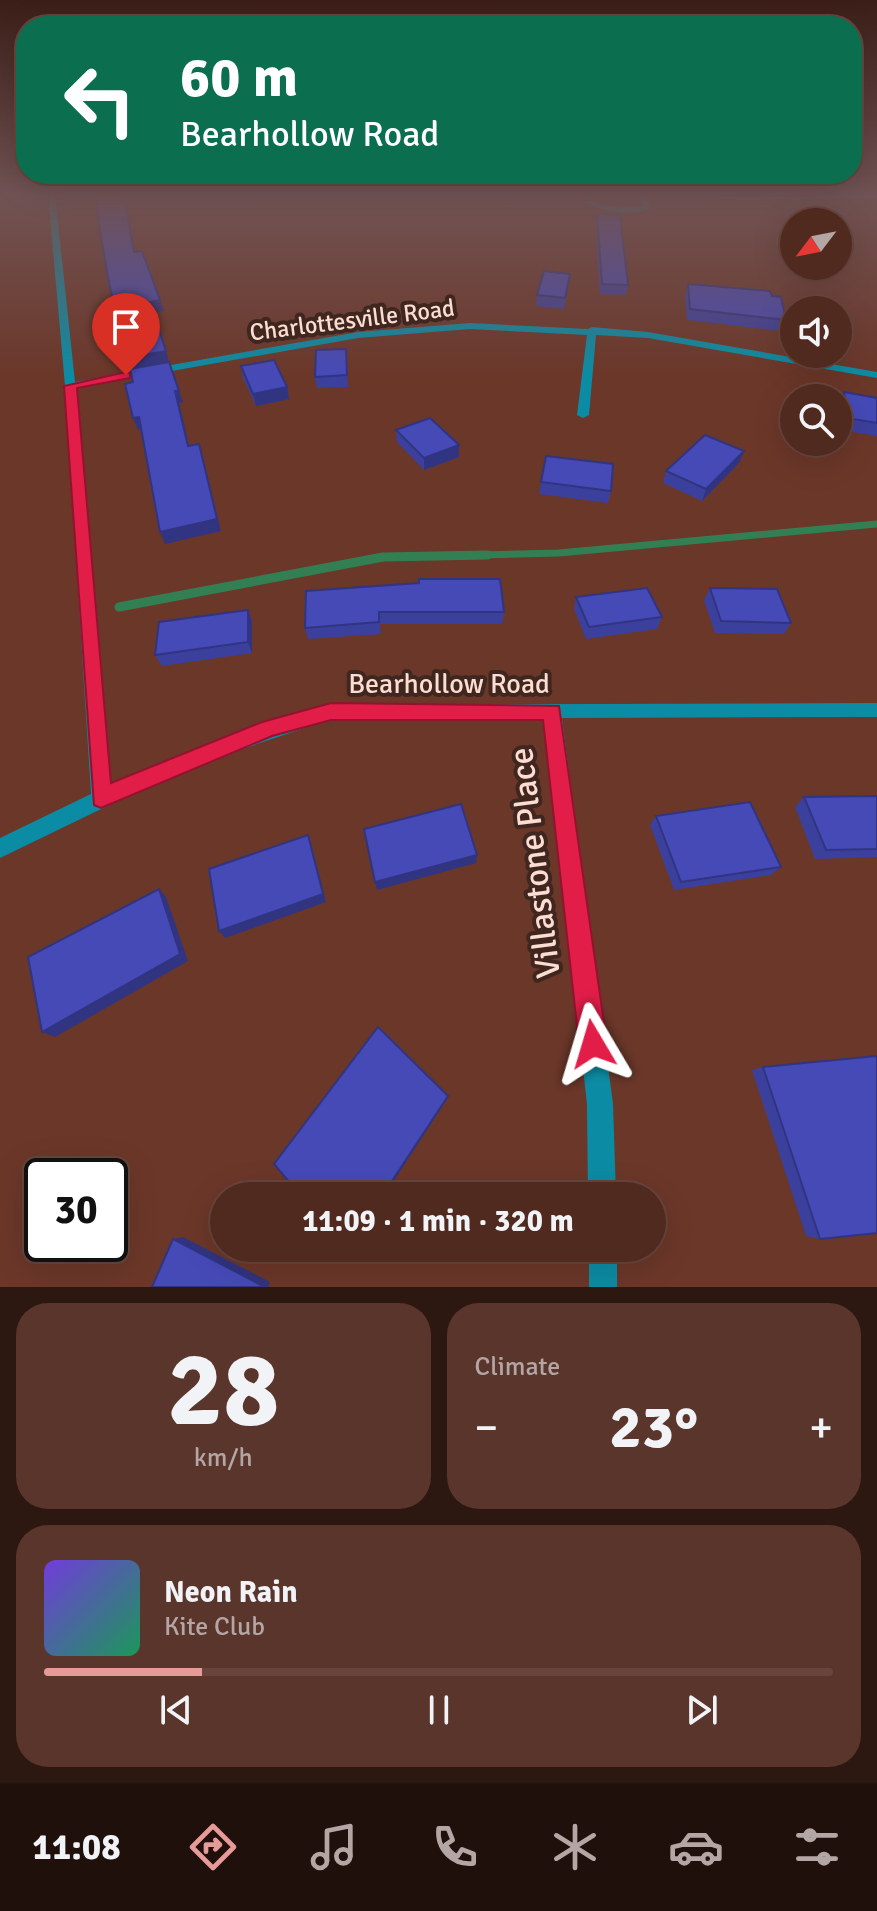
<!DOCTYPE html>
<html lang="en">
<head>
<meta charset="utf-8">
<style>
  :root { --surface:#50291f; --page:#5a352c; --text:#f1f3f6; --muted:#b4a6a4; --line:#67453d; --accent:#e69b98 }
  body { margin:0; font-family:Signika,sans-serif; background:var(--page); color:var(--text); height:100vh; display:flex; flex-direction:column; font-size:30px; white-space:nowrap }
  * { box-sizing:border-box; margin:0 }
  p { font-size:26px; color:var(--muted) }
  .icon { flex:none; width:44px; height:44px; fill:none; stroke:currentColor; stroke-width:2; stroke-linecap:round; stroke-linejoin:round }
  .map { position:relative; height:1287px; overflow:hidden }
  .panel { display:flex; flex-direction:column; gap:16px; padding:16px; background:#2c1711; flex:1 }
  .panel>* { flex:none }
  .top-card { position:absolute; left:16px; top:16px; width:846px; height:168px; border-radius:32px; box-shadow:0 8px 32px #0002,0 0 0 2px var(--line); background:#0b6e4f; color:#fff; overflow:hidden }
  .needle { width:52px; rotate:238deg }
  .fabs { position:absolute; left:780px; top:208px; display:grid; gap:16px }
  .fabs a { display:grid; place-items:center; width:72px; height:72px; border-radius:50%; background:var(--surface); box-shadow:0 8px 32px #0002,0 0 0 2px var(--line); font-size:40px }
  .speed { position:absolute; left:24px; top:1158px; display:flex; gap:16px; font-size:40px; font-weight:700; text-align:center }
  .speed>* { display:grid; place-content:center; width:104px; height:104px; border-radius:50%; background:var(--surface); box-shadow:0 8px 32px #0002,0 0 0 2px var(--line); line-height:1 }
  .speed .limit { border:4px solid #111; border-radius:12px; background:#fff; color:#111 }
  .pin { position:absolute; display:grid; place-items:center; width:68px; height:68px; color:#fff; margin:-82px -34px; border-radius:50% 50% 50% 0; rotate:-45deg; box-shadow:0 0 8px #0007 }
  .pin .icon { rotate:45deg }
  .me { position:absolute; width:88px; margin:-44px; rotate:353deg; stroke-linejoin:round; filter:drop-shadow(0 0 6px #0008) }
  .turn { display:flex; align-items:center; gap:28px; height:168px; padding:0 32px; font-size:36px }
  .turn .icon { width:104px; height:104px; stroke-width:2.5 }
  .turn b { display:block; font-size:56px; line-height:68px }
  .big { font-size:60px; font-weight:700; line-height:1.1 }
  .panel .card { flex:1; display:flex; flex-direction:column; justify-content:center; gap:12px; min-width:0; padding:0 28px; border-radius:32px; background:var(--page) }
  .panel .dial { align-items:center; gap:0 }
  .dial b { font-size:104px; line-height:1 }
  .song { display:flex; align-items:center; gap:24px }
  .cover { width:96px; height:96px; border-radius:12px; background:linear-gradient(135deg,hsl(260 70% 55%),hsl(150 70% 35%)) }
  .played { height:8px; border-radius:4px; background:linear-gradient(90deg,var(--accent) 20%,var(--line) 20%) }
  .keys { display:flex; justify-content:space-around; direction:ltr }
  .heat { display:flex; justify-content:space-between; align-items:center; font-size:44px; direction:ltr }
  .panel .tiles { flex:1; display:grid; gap:16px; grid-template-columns:1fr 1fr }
  .card:last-child { grid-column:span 2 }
  .trip { position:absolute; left:210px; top:1182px; width:456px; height:80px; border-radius:40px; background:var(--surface); box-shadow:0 8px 32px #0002,0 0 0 2px var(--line); font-weight:700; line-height:80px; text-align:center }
  .tab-bar { display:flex; height:128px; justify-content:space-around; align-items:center; background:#20100c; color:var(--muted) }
  .tab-bar .icon { width:56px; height:56px }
  .tab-bar .on { color:var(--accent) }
  .tab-bar b { font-size:36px; color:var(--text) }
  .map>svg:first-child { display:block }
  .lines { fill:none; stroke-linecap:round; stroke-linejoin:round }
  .stream-far1 { stroke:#337f54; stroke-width:7 }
  .stream { stroke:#337f54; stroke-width:9 }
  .lane { fill:#0c8ca4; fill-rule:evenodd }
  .street { fill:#0c8ca4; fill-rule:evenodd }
  .secondary { fill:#4ca9bf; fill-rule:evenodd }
  .wall { fill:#3c409d }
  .shaded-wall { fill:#313480 }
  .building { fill:#464ab7; stroke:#313480; stroke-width:2 }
  .route { fill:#e11d48; stroke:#92132f; stroke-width:2 }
  .labels { text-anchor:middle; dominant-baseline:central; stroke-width:8; stroke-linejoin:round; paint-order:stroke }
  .far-street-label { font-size:24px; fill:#fddcd2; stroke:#3f2720 }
  .street-label { font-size:28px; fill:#fddcd2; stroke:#3f2720 }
  .near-street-label { font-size:34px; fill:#fddcd2; stroke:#3f2720 }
</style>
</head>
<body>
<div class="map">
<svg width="877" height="1287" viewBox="0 0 877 1287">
  <rect width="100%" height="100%" fill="#6b3729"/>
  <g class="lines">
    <!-- stream-far1 -->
    <path class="stream-far1" d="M400,557L559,553L877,524"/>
    <!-- stream -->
    <path class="stream" d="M119,607L383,557L488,555"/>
    <!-- lane -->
    <path class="lane" d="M576,194C586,194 590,202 600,204C614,208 628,207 641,207L642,194H649V209C628,217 591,212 576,194Z"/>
    <!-- street -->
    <path class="street" d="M48,194H55L75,382L358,332L470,323L588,329L592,327L648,332L877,372V378L648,338L596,335L589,415L583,418L577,415L587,335L470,329L358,338L76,388L110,786L239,733L331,705L877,703V717L562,718L613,1104L616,1196H588L587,1104L544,719H331L210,760L128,796L0,858V838L91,794L65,386Z
      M589,1248H617V1287H589Z"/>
    <!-- secondary -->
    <path class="secondary" d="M669,194H877V198L741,200Z"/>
  </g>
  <!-- wall -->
  <path class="wall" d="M597,214L628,285L626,295L600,294L595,223Z
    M569,284L564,309L536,306L537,295Z
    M688,284L772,296L786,320L782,331L687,320L685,295Z
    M346,349L348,387L317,388L315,377Z
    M241,366L287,387L289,399L256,406L243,378Z
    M844,392L877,398V436L841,430L838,404Z
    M396,430L459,445V457L424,470L397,442Z
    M744,451L739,463L702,501L663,483L666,471Z
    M546,456L611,491L608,503L539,494Z
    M500,579L504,612L502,624H380L381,634L308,639L305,628Z
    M710,588L791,623L784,634L715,633L704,600Z
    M576,597L662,617L657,629L586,639L574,609Z
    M252,621V653L162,666L155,655Z
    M877,796V857L815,859L795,807L804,797Z
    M656,816L781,867L771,875L674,890L650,825Z
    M763,1067L820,1239L806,1236L752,1070Z"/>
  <!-- shaded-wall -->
  <path class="shaded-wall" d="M125,201L128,210L137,263L134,252Z
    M160,300L164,311L153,313L150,302Z
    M166,351L169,362L131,369L127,358Z
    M287,387L289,399L256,406L253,394Z
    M175,391H179L183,402L179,403L192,458Z
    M139,417L144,428L138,430L133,418Z
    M199,444L221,531L165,544L160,532Z
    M459,445V457L424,470V458Z
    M744,451L739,463L702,501L706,489Z
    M248,610L252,621V653L248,642Z
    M308,835L311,844L326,902L225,938L219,931Z
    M477,855L476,863L377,890L375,882Z
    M159,889L166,897L188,961L55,1037L42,1032Z
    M448,1096L447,1099L384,1196H382Z
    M183,1237L270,1282L268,1287H263L173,1239Z"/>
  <!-- building -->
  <path class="building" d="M94,194H122L125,201L134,252L142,251L160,300L150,302L166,351L127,358L109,283Z
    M597,214L620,215L628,285L602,284Z
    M544,271L570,274L565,298L537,295Z
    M688,284L770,291L772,296L781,297L786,320L690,309Z
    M346,349L347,375L315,377L316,350Z
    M274,360L287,387L253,394L241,366Z
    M169,362L179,391H175L188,446L199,444L217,519L160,532L139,417L133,418L125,384L133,382L130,369Z
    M844,392L877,398V423L847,418Z
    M430,418L459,445L424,458L396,430Z
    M705,435L744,451L706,489L666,471Z
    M546,456L613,464L611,491L541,482Z
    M419,579H500L504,612H379V622L305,628L306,591L419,583Z
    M647,588L662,617L589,627L576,597Z
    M710,588L777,589L791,623L721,621Z
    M248,610V642L155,655L159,622Z
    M877,796V849L826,850L804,797Z
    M750,802L781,867L681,882L656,816Z
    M461,804L477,855L375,882L364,829Z
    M308,835L323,894L219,931L209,869Z
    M159,889L180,954L42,1032L28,957Z
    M378,1027L448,1096L382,1196H301L274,1164Z
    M877,1056V1233L820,1239L763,1067Z
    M173,1239L263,1286V1287H152Z"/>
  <!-- sky -->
  <linearGradient id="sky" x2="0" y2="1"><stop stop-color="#3b1e17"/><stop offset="0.52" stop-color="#715354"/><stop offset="1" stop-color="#715354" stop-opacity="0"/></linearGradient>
  <rect width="877" height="375" fill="url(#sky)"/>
  <!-- route -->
  <path class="route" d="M126,372L130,373V378L77,388L111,783L262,722L331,703L559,706L607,1044L603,1053L593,1057L583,1053L579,1044L543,720H331L272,736L101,808L94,805L64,386Z"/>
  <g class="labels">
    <!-- far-street labels -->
    <g class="far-street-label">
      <text transform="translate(352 320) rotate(-7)">Charlottesville Road</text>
    </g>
    <!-- street labels -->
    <g class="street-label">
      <text x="449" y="684">Bearhollow Road</text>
    </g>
    <!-- near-street labels -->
    <g class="near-street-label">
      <text transform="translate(535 863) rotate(-97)">Villastone Place</text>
    </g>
  </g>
</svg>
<div class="fabs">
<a><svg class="needle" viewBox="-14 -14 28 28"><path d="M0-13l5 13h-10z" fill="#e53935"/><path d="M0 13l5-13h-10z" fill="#b4a6a4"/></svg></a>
<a><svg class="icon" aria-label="sound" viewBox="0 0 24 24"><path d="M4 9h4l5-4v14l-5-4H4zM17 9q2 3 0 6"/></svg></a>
<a><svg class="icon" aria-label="search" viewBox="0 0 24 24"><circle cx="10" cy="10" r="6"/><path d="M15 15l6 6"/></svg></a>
</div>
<div class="speed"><div class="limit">30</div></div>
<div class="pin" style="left:126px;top:375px;background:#d93025"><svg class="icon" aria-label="arrive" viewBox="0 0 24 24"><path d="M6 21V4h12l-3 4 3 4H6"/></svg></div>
<svg class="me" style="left:593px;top:1044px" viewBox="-20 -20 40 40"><path d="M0-17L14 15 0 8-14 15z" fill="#e11d48" stroke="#fff" stroke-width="4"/></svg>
<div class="trip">11:09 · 1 min · 320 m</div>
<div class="top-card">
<div class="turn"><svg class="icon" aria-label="left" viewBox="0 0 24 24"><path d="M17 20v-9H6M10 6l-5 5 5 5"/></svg><div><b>60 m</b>Bearhollow Road</div></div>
</div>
</div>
<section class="panel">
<div class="tiles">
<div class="card dial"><b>28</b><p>km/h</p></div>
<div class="card"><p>Climate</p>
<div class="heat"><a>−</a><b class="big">23°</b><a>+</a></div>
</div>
<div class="card">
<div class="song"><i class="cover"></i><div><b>Neon Rain</b><p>Kite Club</p></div></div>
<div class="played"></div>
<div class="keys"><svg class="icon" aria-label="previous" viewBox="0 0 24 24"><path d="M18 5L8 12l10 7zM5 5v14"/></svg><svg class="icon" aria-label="pause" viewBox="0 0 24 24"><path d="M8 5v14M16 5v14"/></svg><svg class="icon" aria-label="next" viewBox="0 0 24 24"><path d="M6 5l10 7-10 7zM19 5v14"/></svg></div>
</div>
</div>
</section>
<nav class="tab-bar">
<b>11:08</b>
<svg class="icon on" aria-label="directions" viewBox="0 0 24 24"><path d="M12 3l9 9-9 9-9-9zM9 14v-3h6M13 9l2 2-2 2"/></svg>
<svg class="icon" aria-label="music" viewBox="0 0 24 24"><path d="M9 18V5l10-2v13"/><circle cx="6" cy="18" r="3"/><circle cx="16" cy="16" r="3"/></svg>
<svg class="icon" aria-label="phone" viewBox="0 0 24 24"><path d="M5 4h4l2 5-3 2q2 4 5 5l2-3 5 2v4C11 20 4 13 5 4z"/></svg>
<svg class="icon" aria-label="climate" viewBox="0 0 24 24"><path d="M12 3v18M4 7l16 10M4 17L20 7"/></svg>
<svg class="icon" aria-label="car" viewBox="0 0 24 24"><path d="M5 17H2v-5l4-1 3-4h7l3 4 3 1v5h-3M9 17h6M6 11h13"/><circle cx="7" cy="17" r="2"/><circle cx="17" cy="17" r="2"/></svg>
<svg class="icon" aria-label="filters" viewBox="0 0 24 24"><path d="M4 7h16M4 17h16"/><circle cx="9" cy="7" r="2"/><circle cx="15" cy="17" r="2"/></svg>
</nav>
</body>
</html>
